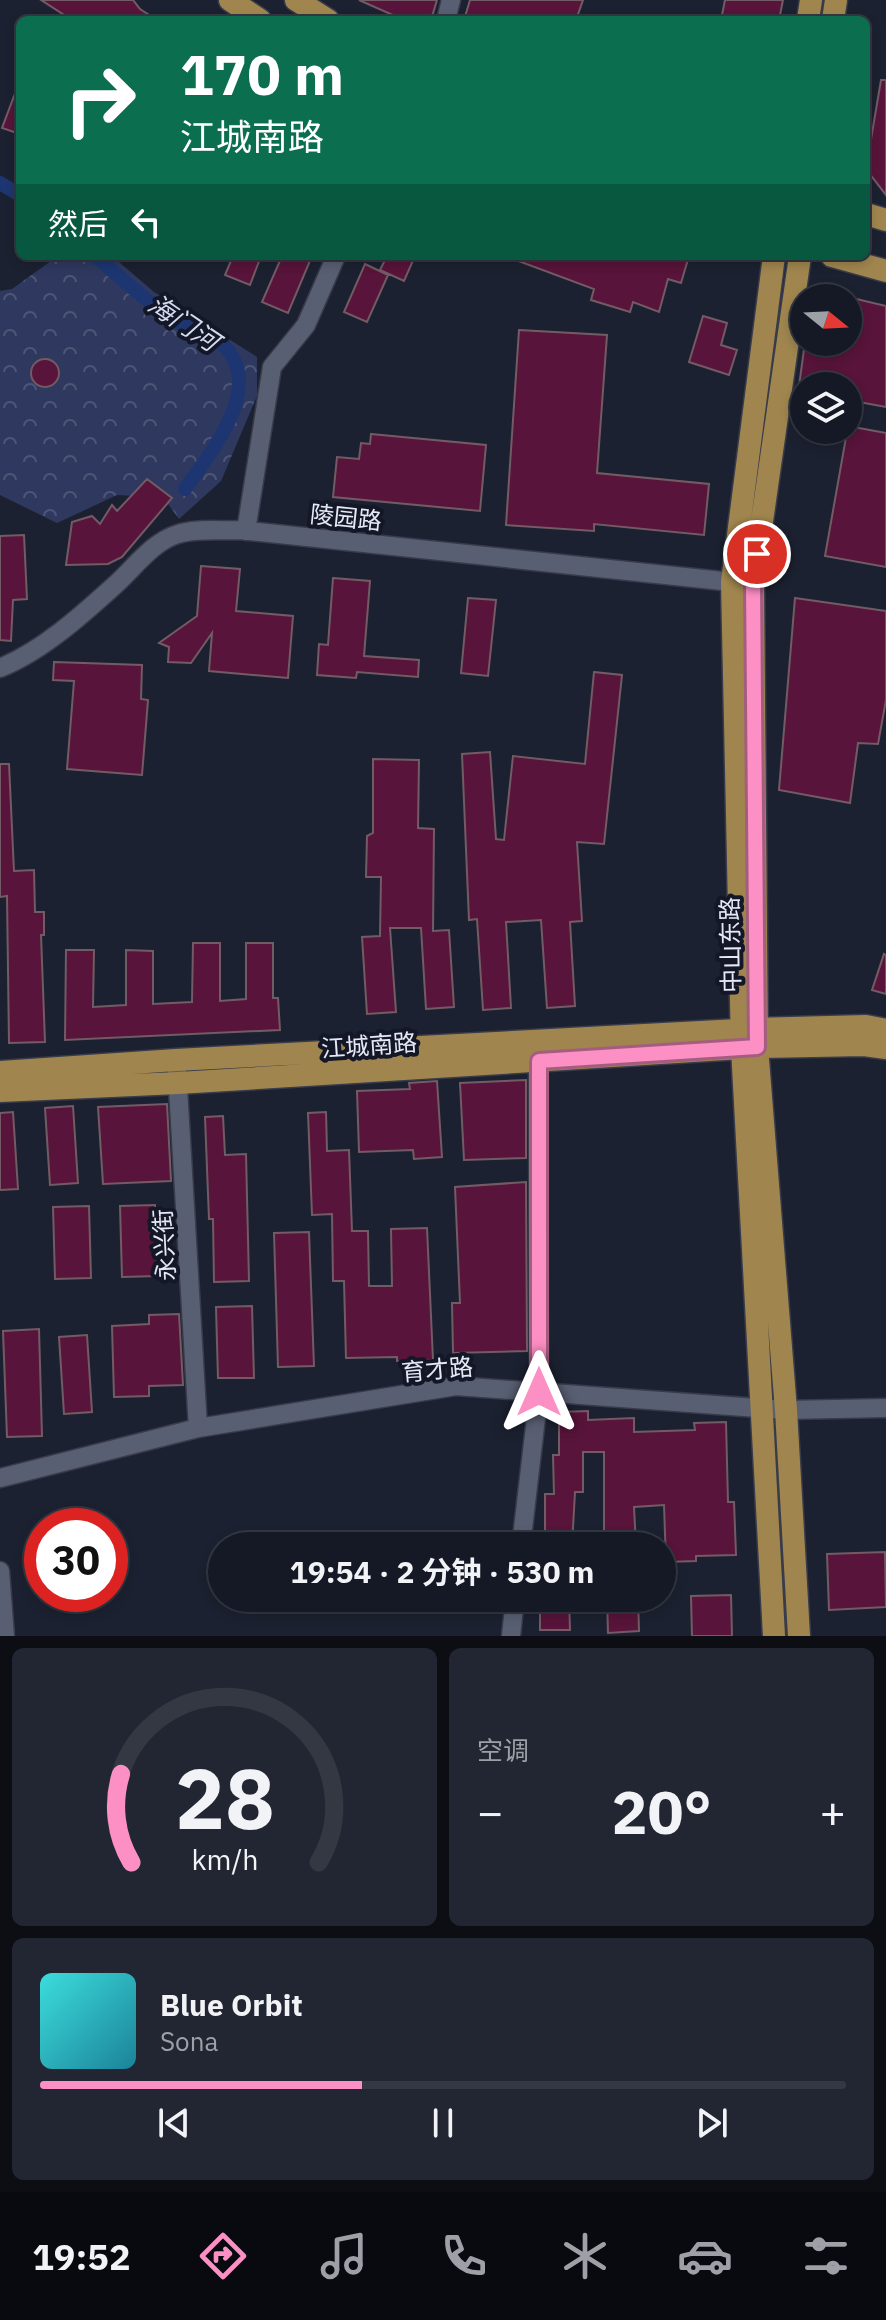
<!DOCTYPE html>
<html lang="zh">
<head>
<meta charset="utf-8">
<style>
  :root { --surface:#151925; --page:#222632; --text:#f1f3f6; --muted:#9da0a7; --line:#343842; --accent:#fc8fc3 }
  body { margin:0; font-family:"IBM Plex Sans","Noto Sans SC",sans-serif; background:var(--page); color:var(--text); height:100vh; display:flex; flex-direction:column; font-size:30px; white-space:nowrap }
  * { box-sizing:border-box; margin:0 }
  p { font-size:26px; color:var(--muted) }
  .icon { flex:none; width:44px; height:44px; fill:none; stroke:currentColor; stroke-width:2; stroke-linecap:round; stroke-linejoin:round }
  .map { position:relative; height:1636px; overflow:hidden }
  .panel { display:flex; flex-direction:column; gap:12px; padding:12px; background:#0c0e14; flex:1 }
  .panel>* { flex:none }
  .banner { position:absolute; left:16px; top:16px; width:854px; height:244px; border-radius:12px; box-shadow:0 4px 12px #0003,0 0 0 2px var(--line); background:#0b6e4f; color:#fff; overflow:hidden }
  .needle { width:52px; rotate:108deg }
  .buttons { position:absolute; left:790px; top:284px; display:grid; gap:16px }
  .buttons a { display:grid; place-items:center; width:72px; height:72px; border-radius:50%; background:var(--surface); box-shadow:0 4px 12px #0003,0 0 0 2px var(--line); font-size:40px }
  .speed { position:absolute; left:24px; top:1508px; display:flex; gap:16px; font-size:40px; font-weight:700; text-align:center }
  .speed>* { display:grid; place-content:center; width:104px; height:104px; border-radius:50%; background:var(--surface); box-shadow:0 4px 12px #0003,0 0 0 2px var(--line); line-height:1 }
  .speed .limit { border:12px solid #d22; background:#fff; color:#111 }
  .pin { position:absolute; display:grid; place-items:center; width:68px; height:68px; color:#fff; margin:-34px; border:4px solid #fff; border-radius:50%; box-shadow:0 2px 8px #0007 }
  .me { position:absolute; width:88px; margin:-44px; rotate:0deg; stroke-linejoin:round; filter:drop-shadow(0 0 6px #0008) }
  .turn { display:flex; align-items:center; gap:28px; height:168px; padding:0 32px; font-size:36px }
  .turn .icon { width:104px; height:104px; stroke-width:2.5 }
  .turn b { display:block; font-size:56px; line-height:68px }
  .then { display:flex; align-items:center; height:76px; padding:0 32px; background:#0003; gap:16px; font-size:30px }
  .big { font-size:60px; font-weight:700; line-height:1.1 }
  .panel .widget { flex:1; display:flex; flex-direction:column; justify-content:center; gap:12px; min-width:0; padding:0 28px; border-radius:12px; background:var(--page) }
  .panel .dial { align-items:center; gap:0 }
  .dial svg { height:208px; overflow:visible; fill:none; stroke:var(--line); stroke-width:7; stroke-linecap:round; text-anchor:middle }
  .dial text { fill:var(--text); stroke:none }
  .song { display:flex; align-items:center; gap:24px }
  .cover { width:96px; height:96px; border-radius:12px; background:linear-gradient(135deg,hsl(180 70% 55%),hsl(190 70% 35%)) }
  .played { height:8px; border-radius:4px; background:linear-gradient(90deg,var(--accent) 40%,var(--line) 40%) }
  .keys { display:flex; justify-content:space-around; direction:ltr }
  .heat { display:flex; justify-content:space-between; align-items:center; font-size:44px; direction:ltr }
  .panel .tiles { flex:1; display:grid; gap:12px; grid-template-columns:1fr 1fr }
  .widget:last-child { grid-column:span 2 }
  .trip { position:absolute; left:208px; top:1532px; width:468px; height:80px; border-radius:40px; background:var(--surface); box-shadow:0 4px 12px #0003,0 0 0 2px var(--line); font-weight:700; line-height:80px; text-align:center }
  .dock { display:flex; height:128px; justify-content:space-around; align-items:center; background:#080a0f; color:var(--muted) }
  .dock .icon { width:56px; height:56px }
  .dock .on { color:var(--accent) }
  .dock b { font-size:36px; color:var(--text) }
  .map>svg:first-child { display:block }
  .forest { fill:url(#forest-crowns) }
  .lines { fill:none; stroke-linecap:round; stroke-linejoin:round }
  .canal { stroke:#1d3671; stroke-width:14 }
  .building { fill:#58143a; stroke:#725b65; stroke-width:2 }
  .minor-casing { stroke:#383b49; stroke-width:21 }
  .major-casing { stroke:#383b49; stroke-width:25 }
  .minor { stroke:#595f73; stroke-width:18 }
  .major { stroke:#a0864e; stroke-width:22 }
  .route-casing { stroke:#a45d7f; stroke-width:20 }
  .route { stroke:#fc8fc3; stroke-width:14 }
  .labels { text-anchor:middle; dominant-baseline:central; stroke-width:8; stroke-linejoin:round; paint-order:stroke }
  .street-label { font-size:24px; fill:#e5e9f5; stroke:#131727 }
  .water-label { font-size:26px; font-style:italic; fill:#d3dcee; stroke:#131727 }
</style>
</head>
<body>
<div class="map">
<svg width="886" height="1636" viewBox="0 0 886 1636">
  <defs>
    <pattern id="forest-crowns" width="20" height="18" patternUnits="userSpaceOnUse" patternTransform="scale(2)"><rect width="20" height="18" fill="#2f3960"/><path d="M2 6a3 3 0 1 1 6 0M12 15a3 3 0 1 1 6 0" fill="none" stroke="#4d5677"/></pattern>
  </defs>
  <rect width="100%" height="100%" fill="#1c2131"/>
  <!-- forest -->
  <path class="forest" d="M58,256H112L154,292L257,357V396L221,481L179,519L163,497L117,495L57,523L0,495V291L12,289Z"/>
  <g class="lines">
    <!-- canal -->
    <path class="canal" d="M0,183L20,195
      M95,256C120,277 144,300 171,318C185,328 213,335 225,347C265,389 209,454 185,489"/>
  </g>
  <!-- building -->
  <path class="building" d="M41,0H133L140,9L157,20H72Z
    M359,0H437L431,20H404Z
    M470,0H583L576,20H464Z
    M725,0H783L779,20H721Z
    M881,80H886V195L866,169Z
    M19,83H20V134L2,128Z
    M233,256H261L250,285L225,275Z
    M282,256H312L288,313L262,302Z
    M387,256H415L404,281L380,270Z
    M505,256H689L681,283L668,279L659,312L633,302L630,312L591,300L594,289Z
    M365,264L388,275L367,322L344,312Z
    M848,297L886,306V407L848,400V386H799L805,342H848Z
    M703,316L727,323L721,345L737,350L729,375L689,362Z
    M519,330L607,335L597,473L709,484L704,535L594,524V531L506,525Z
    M31 373a14 14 0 1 1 28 0a14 14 0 1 1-28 0Z
    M848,426L886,433V567L825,556Z
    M371,434L486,445L480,511L333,497L337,457L359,459L361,443L370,444Z
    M147,479L172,498L122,557L108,564L66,565L72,522L92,516L100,524L112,505L117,511Z
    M24,535L27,599L13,600L11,641L0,640V536Z
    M201,566L240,569L236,611L293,616L288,678L209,671L212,633L191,663L168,662L169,647L159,643L197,616Z
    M333,578L370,581L364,656L419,660L418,677L357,672L356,678L317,675L319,644L328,645Z
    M468,598L496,600L488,676L461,673Z
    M795,598L886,611V700L878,744L858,743L850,803L779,790Z
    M54,662L142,665L141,699L148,700L142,775L67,769L74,681L53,680Z
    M594,672L622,675L604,844L577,842L582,921L570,922L575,1006L547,1008L541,920L506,922L511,1008L483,1010L477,919L469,920L462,754L490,752L496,839L504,840L513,756L585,764Z
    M373,759L419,760L418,828L434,829L433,931L449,930L454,1007L426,1009L421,928H390L396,1012L367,1014L362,937L380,936L381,877H366L367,836L373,833Z
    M0,764H9L14,871L34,870L35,912H44V935H41L45,1042L9,1043L7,896L0,897Z
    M193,943H220V1001L246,999V943H273V998H278L280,1030L65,1040L66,950H94L93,1007L126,1005V950L153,951V1004L192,1002Z
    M884,954L886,955V994L872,990Z
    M526,1080V1158L464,1160L460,1083Z
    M437,1081L442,1157L414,1159L413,1150L359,1152L357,1091L410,1089L409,1083Z
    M167,1104L171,1181L103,1184L98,1107Z
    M73,1106L78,1183L50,1185L45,1108Z
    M13,1112L18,1189L0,1190V1113Z
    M326,1112L327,1151L349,1150L352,1231H368L369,1286H392L391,1229L427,1228L433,1360L397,1361V1357L346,1358L344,1281H333L332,1214L312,1215L308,1113Z
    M223,1116L225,1155L246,1154L249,1281L214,1282L213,1219H209L205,1117Z
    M526,1182L527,1351L453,1353L452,1303H460L455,1187Z
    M155,1205L157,1276L122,1277L120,1206Z
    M89,1206L91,1278L55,1279L53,1207Z
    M309,1232L314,1366L278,1367L274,1233Z
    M252,1306L254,1378H218L216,1307Z
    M179,1314L183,1385L149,1386V1396L114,1397L112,1326L149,1324V1315Z
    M39,1329L42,1436L7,1437L3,1331Z
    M87,1335L92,1412L64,1414L59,1337Z
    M588,1411V1420L634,1418V1432L695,1430L694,1423L726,1422L728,1502H734L736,1555L696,1556V1561L666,1562L664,1505L634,1507L636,1546H604V1452H583V1492H575L572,1546H545V1494H554L553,1455H559V1412Z
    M885,1552L886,1607L829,1610L827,1554Z
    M731,1595L732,1636H692L691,1596Z
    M540,1598H569L570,1630H540Z
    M607,1598H638L639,1631L608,1633Z"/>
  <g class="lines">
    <!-- minor casing -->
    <g class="minor-casing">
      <path id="minor" d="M446,20L451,0
        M246,531L272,367L306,325L336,256
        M0,668C42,651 82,615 115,585C135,567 152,542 178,534C196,528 220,531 240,530L732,582
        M177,1071L198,1428
        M0,1478L198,1428L456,1386L786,1410L886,1408
        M521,1546L539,1392L538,1050
        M0,1571L5,1636
        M511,1636L515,1598"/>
    </g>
    <!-- major casing -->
    <g class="major-casing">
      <path id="major" d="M230,0L260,20
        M296,0L328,20
        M808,20L811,0
        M833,20L836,0
        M866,214L886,220
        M832,256L886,271
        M0,1072L176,1060L757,1029L866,1026L886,1030
        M0,1091L178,1083L757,1047L864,1045L886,1048
        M774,1636L742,1048L732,582L774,256
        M799,1636L786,1410L757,1047L753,584L800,256"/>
    </g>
    <!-- minor -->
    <use href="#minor" class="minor"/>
    <!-- major -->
    <use href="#major" class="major"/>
  </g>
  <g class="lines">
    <!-- route casing -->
    <g class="route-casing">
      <path id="route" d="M539,1392V1061L757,1047L753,584L757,554"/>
    </g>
    <!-- route -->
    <use href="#route" class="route"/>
  </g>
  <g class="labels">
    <!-- street labels -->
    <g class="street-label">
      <text transform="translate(346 517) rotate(6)">陵园路</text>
      <text transform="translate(730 945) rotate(-91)">中山东路</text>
      <text transform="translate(369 1045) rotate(-4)">江城南路</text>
      <text transform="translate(164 1245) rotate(-93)">永兴街</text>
      <text transform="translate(437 1369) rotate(-5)">育才路</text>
    </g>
    <!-- water labels -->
    <g class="water-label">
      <text transform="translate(184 322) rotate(34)">海门河</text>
    </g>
  </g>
</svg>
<div class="buttons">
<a><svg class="needle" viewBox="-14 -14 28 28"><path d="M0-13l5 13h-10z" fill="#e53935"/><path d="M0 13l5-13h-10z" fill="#9da0a7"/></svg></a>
<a><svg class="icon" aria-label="layers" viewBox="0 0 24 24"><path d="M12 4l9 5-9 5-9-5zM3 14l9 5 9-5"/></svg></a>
</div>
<div class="speed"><div class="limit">30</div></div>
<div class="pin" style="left:757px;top:554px;background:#d93025"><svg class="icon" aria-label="arrive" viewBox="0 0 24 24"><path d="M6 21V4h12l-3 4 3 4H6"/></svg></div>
<svg class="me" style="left:539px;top:1392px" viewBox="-20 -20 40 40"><path d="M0-17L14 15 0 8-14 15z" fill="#fc8fc3" stroke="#fff" stroke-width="4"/></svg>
<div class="trip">19:54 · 2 分钟 · 530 m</div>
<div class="banner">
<div class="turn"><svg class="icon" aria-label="right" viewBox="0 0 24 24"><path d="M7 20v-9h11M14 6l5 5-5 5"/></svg><div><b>170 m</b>江城南路</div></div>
<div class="then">然后<svg class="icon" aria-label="left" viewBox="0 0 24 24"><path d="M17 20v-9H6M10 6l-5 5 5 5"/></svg></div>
</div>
</div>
<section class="panel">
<div class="tiles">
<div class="widget dial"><svg viewBox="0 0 100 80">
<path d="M14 69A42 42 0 1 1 86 69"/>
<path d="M14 69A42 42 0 0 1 10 35" stroke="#fc8fc3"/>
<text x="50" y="56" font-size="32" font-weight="700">28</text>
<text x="50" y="72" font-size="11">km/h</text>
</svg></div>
<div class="widget"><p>空调</p>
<div class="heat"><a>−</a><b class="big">20°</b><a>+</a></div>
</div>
<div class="widget">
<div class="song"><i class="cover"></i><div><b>Blue Orbit</b><p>Sona</p></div></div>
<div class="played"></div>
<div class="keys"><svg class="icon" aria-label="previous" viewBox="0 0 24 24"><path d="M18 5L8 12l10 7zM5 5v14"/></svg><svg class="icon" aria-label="pause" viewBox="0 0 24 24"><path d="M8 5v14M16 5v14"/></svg><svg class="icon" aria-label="next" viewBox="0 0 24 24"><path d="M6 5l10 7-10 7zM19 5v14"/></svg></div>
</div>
</div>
</section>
<nav class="dock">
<b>19:52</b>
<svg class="icon on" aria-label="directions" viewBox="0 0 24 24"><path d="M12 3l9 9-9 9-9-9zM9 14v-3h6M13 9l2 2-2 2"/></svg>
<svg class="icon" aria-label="music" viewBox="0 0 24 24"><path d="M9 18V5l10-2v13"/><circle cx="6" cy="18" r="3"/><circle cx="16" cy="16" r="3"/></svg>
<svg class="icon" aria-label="phone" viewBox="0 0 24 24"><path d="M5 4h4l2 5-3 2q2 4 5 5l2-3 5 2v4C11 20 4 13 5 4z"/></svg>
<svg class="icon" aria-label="climate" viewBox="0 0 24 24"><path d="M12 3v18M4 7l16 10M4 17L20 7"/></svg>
<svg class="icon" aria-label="car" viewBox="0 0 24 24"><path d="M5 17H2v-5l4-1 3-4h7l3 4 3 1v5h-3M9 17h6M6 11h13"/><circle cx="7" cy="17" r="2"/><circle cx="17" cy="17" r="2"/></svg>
<svg class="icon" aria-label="filters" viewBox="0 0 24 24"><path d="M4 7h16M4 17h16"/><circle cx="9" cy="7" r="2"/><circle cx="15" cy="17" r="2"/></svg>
</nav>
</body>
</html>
